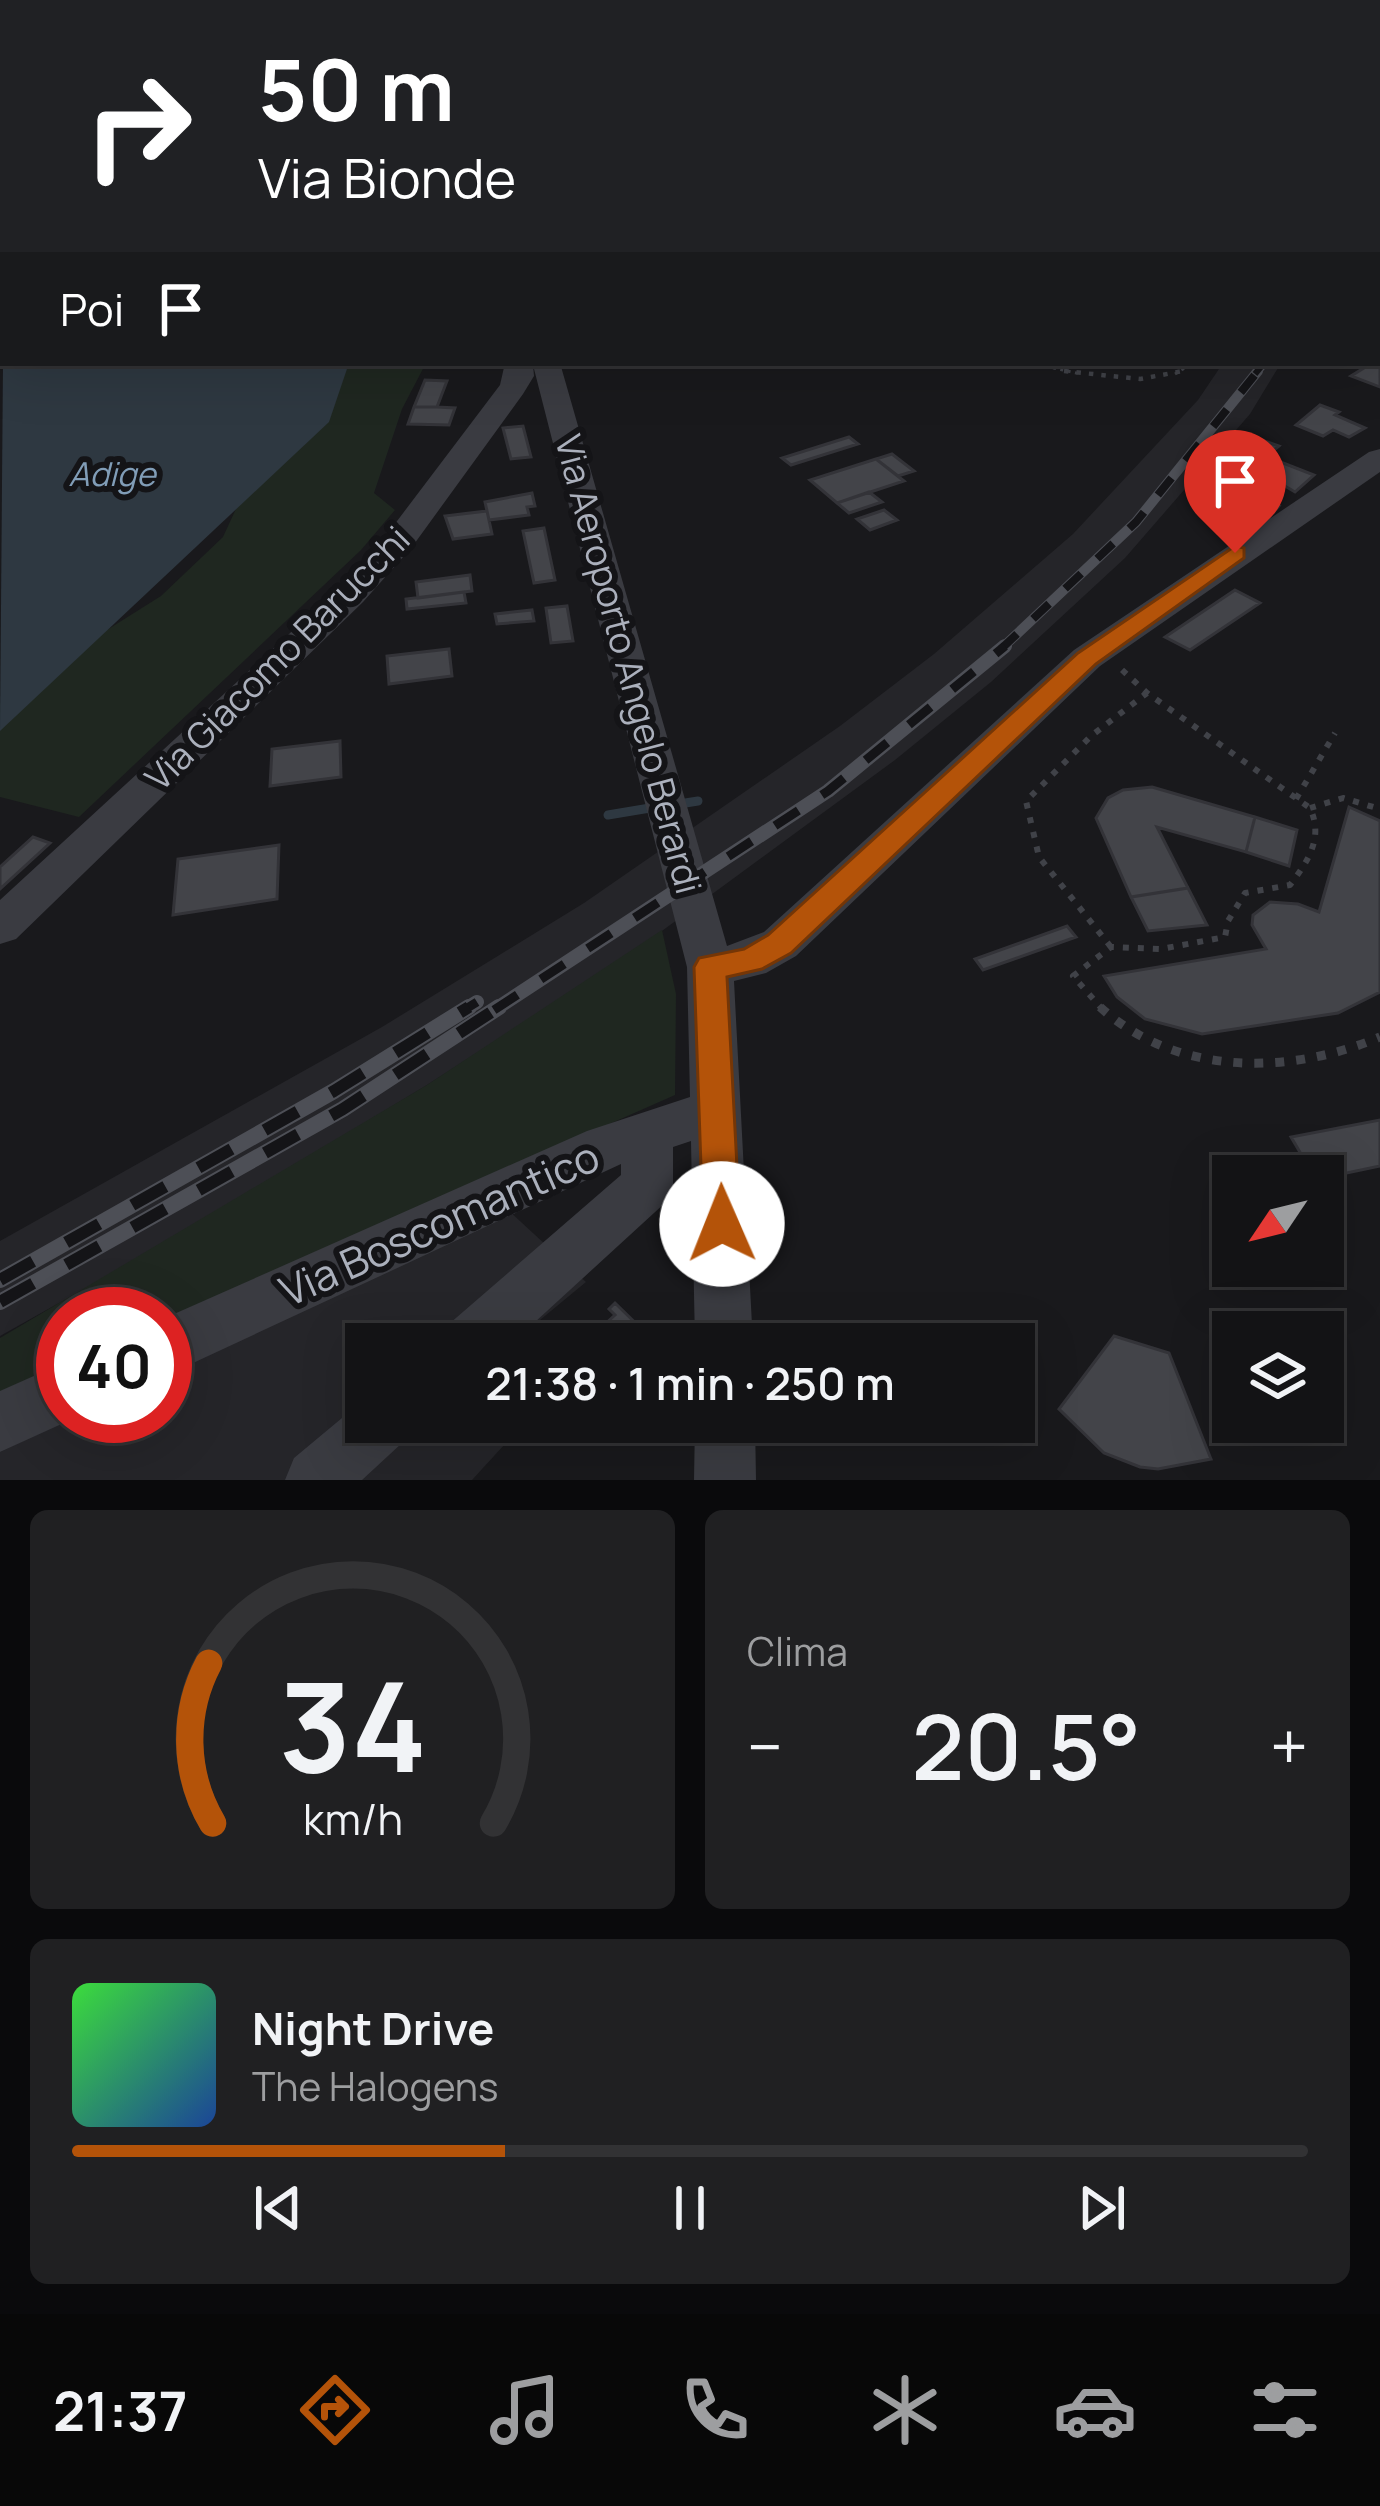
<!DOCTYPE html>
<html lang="it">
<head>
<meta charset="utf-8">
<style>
  :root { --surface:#131315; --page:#202022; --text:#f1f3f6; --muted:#9d9ea0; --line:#323234; --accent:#b45309 }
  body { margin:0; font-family:Manrope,sans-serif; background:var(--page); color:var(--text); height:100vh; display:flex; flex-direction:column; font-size:45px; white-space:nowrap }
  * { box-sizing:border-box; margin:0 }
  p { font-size:39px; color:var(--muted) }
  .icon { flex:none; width:66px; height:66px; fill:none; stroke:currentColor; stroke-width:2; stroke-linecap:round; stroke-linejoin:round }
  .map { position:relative; height:1480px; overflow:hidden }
  .panel { display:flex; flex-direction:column; gap:30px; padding:30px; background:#0a0a0c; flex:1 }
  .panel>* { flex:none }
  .banner { position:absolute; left:0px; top:0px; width:1380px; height:366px; box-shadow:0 12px 48px #0002,0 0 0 3px var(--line); background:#202124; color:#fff; overflow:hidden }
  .needle { width:78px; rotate:235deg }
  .buttons { position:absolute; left:1212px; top:1155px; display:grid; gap:24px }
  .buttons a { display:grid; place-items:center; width:132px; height:132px; border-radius:0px; background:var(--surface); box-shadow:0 12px 48px #0002,0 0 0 3px var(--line); font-size:60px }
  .speed { position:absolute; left:36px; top:1287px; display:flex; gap:24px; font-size:60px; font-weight:700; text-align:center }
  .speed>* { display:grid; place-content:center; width:156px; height:156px; border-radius:50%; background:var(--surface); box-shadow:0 12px 48px #0002,0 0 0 3px var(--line); line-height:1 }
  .speed .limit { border:18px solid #d22; background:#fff; color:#111 }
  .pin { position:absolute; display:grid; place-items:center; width:102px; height:102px; color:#fff; margin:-123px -51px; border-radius:50% 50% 50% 0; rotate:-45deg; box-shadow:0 0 12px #0007 }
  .pin .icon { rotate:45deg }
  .me { position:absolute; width:132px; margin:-66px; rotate:359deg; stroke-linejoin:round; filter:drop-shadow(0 0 9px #0008) }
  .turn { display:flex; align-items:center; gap:42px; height:252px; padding:0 60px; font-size:54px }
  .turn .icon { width:156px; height:156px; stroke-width:2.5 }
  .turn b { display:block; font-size:84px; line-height:102px }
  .then { display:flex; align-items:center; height:114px; padding:0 60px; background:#0003; gap:24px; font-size:45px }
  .big { font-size:90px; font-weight:600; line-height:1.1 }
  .panel .widget { flex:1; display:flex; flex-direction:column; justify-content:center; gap:18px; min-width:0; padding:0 42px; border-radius:18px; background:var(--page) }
  .panel .dial { align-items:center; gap:0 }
  .dial svg { height:312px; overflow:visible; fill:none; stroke:var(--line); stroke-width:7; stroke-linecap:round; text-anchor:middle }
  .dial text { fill:var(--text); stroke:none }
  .song { display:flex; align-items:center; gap:36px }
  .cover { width:144px; height:144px; border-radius:18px; background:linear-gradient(135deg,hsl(120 70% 55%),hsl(220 70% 35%)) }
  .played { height:12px; border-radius:6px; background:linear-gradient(90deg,var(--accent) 35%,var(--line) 35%) }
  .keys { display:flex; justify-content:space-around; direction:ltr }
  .heat { display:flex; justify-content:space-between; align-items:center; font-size:66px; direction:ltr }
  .panel .tiles { flex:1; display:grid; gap:30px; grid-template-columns:1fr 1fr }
  .widget:last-child { grid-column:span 2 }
  .trip { position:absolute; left:345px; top:1323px; width:690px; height:120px; border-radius:0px; background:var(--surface); box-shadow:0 12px 48px #0002,0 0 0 3px var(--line); font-weight:600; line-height:120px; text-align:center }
  .tabs { display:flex; height:192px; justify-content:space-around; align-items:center; background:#080808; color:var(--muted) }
  .tabs .icon { width:84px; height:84px }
  .tabs .current { color:var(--accent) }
  .tabs b { font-size:54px; color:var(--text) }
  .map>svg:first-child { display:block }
  .built { fill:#252529 }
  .green { fill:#1f2720 }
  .water { fill:#2e3841 }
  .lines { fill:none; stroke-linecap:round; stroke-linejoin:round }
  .stream-far1 { stroke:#2e3841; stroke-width:4.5 }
  .stream { stroke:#2e3841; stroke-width:9 }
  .building { fill:#434449; stroke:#333338; stroke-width:3 }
  .path-far3 { stroke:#404248; stroke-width:3; stroke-dasharray:3 4.5; stroke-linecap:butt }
  .path-far2 { stroke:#404248; stroke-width:4.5; stroke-dasharray:4.5 8; stroke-linecap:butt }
  .path-far1 { stroke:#404248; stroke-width:6; stroke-dasharray:6 9; stroke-linecap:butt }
  .path { stroke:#404248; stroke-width:9; stroke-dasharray:9 12; stroke-linecap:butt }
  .minor { fill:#3a3b41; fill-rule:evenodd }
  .rail-far4-casing { stroke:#4d4f56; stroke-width:6 }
  .rail-far3-casing { stroke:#4d4f56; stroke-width:9 }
  .rail-far2-casing { stroke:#4d4f56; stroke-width:10 }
  .rail-far1-casing { stroke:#4d4f56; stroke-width:14 }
  .rail-casing { stroke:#4d4f56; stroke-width:16 }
  .rail-far4 { stroke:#141417; stroke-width:4.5; stroke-dasharray:14; stroke-linecap:butt }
  .rail-far3 { stroke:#141417; stroke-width:6; stroke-dasharray:16; stroke-linecap:butt }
  .rail-far2 { stroke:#141417; stroke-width:8; stroke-dasharray:22; stroke-linecap:butt }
  .rail-far1 { stroke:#141417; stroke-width:9; stroke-dasharray:28; stroke-linecap:butt }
  .rail { stroke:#141417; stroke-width:12; stroke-dasharray:38; stroke-linecap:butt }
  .route { fill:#b45309; stroke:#753606; stroke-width:3 }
  .labels { text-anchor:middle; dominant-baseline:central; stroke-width:12; stroke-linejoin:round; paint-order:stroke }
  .far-water-label { font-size:33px; font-style:italic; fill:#819db7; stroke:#141417 }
  .street-label { font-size:36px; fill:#abb0bc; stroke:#141417 }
  .near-street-label { font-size:42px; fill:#abb0bc; stroke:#141417 }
</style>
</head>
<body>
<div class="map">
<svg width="1380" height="1480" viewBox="0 0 1380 1480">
  <rect width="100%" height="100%" fill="#19191c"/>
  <!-- built -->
  <path class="built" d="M1223,363H1281L1250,414L1125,558L991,682L895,760L636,950L427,1085L177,1237L0,1336V1241L382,1027L584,903L840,726L934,654L1073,534L1198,400Z
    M507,1209L586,1282L511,1344H366V1422H525L472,1480H0V1452L75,1416H165V1373Z"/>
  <!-- green -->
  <path class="green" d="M329,363H426L402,409L374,493L395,510L361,550L79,817L0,797V703L45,669L161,596L223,537L241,498Z
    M662,930L676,994L675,1095L165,1320V1314H63V1367L0,1395V1338L427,1085Z"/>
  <!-- water -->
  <path class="water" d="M3,362L349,363L329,422L0,731Z"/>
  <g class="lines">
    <!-- stream-far1 -->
    <path class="stream-far1" d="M1276,0L1288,3"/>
    <!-- stream -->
    <path class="stream" d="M679,804L698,801
      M608,815L656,807"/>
  </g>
  <!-- building -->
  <path class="building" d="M1372,363L1380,364V387L1351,376Z
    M425,380L447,381L437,407H414Z
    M1320,405L1339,412L1335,415L1365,428L1349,437L1333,430L1323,436L1296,425Z
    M414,407H437L455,408L449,425L408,424Z
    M523,426L531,457L511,459L503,428Z
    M849,437L858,444L791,465L782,458Z
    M1259,439L1279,446L1253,468L1233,461Z
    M892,454L914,471L898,476L876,459Z
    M876,459L904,481L837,503L810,480Z
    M1278,461L1314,475L1295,492L1263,473Z
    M869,492L882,502L849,513L837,503Z
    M532,493L535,506L527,507L529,515L489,520L485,502Z
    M1250,496L1279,506L1267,520L1238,510Z
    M884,510L897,520L870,530L857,519Z
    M487,511L492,534L453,539L445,516Z
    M544,528L555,580L534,583L523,531Z
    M470,575L472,591L418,598L416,582Z
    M1235,590L1260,603L1190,650L1165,637Z
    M464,592L466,603L407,609L406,599Z
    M567,606L573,641L551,643L546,608Z
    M532,610L534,621L497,624L495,614Z
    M449,649L452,676L389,684L387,656Z
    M340,741L341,777L270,786L272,749Z
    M1152,787L1255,817L1246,852L1157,827L1188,888L1131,897L1096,818L1108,798L1123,790Z
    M1349,807L1380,821V992L1338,1013L1202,1034L1145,1019L1117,997L1104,976L1266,949L1252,925L1253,915L1270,902L1298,904L1319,912Z
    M1255,817L1297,830L1289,866L1246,852Z
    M33,837L50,843L0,889V867Z
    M279,845L277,899L173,915L178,859Z
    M1188,888L1207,925L1148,931L1131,897Z
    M1067,926L1076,937L983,970L975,959Z
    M1380,1120V1166L1323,1178L1314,1176L1291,1137Z
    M615,1303L657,1344H583L615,1315L609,1309Z
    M1114,1336L1169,1353L1211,1459L1158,1469L1140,1467L1104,1453L1059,1409Z"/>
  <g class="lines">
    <!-- path-far3 -->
    <path class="path-far3" d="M285,3L299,0
      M579,3L590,0
      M0,333L3,327
      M1031,363L1081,374
      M1175,374L1193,363"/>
    <!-- path-far2 -->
    <path class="path-far2" d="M1064,371L1140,379L1183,371"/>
    <!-- path-far1 -->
    <path class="path-far1" d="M1296,799L1335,733
      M1310,808L1343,798L1380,809
      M1111,947L1039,857L1026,801L1091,736L1147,693
      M1103,1010L1073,976L1111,947L1161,949L1225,937L1228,921L1245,893L1290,885C1308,861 1324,838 1310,808L1147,693L1120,668"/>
    <!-- path -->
    <path class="path" d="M1100,1007C1177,1077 1290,1075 1380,1037"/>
    <!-- minor -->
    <path class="minor" d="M497,0H513L514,3H498Z
      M836,0H854L856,3H838Z
      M0,152H3V164H0Z
      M505,363H560L727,946L764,932L1074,650L1369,452L1380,449V472L1100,666L796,956L766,973L734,981L753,1344H695L691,1141L673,1147V1185L666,1202L511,1344H440L449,1324L621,1175V1164L165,1376V1318L587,1131L690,1097L687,967L533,365L534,376L523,394L412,547L363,602L16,939L0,944V900L339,588L388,533L500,385Z
      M63,1363V1416H79L0,1452V1391Z
      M366,1398V1422H411L402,1443L362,1480H285L294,1458Z
      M695,1422H755L756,1480H694Z"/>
    <!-- rail-far4 casing -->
    <g class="rail-far4-casing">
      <path id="rail-far4" d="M1377,16L1380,1
        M1377,60L1380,47"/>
    </g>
    <!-- rail-far3 casing -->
    <g class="rail-far3-casing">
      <path id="rail-far3" d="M1255,374L1264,363"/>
    </g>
    <!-- rail-far2 casing -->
    <g class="rail-far2-casing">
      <path id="rail-far2" d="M1001,649L1136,522L1258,371"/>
    </g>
    <!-- rail-far1 casing -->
    <g class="rail-far1-casing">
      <path id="rail-far1" d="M464,1010L477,1002
        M494,1010L828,791L1005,646"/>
    </g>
    <!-- rail casing -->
    <g class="rail-casing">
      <path id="rail" d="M0,1280L334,1091L469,1007
        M0,1302L343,1109L499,1007"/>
    </g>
    <!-- rail-far4 -->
    <use href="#rail-far4" class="rail-far4"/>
    <!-- rail-far3 -->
    <use href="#rail-far3" class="rail-far3"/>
    <!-- rail-far2 -->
    <use href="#rail-far2" class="rail-far2"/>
    <!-- rail-far1 -->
    <use href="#rail-far1" class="rail-far1"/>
    <!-- rail -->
    <use href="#rail" class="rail"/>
  </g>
  <!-- route -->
  <path class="route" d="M1235,546L1244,548V558L1096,664L791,953L762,969L727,977L740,1224L735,1236L722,1241L708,1236L703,1224L694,967L699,958L744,949L768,935L1078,653Z"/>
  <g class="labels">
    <!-- far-water labels -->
    <g class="far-water-label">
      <text x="112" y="473">Adige</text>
    </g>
    <!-- street labels -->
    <g class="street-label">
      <text transform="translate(277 658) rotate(-45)">Via Giacomo Barucchi</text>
      <text transform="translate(629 664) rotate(75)">Via Aeroporto Angelo Berardi</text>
    </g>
    <!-- near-street labels -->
    <g class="near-street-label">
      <text transform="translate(439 1223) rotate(-24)">Via Boscomantico</text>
    </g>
  </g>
</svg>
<div class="buttons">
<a><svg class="needle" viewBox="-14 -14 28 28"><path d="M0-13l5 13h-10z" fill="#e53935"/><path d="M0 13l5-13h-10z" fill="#9d9ea0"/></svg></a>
<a><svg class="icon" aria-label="layers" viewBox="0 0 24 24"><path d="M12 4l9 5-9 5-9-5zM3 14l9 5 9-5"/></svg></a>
</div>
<div class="speed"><div class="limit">40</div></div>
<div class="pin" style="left:1235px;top:553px;background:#d93025"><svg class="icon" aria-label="arrive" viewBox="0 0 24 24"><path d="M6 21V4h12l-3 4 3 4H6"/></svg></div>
<svg class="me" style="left:722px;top:1224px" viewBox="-20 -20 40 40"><circle r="19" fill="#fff"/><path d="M0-13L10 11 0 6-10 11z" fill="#b45309"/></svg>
<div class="trip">21:38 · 1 min · 250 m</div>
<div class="banner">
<div class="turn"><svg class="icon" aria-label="right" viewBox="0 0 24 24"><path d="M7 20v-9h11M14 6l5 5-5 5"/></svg><div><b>50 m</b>Via Bionde</div></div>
<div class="then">Poi<svg class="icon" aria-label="arrive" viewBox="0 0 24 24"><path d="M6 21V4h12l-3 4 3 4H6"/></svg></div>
</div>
</div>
<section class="panel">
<div class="tiles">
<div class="widget dial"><svg viewBox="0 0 100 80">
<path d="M14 69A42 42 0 1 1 86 69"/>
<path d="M14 69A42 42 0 0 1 13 28" stroke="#b45309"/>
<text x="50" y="56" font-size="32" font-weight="700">34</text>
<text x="50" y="72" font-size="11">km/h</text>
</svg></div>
<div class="widget"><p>Clima</p>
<div class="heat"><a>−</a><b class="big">20.5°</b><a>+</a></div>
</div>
<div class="widget">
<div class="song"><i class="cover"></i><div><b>Night Drive</b><p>The Halogens</p></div></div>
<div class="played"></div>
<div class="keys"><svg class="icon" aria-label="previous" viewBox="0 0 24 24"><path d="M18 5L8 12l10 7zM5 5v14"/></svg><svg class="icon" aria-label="pause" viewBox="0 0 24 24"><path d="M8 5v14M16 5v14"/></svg><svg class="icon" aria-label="next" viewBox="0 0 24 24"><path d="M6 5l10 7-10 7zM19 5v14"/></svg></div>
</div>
</div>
</section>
<nav class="tabs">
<b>21:37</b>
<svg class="icon current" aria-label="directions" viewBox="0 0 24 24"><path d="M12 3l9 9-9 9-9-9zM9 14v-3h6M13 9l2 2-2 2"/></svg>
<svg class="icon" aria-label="music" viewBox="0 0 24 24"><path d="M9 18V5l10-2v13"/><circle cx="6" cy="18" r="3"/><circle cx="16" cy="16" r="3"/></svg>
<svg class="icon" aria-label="phone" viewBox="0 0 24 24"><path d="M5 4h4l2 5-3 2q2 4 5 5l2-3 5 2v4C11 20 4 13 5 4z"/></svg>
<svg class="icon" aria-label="climate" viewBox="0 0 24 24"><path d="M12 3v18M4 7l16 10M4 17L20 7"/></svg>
<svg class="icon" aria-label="car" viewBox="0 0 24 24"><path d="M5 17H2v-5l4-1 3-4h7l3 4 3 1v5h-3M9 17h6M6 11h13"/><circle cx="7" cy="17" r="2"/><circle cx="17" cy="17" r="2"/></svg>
<svg class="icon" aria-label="filters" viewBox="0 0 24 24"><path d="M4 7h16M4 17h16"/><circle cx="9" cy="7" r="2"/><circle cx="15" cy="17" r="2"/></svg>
</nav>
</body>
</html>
